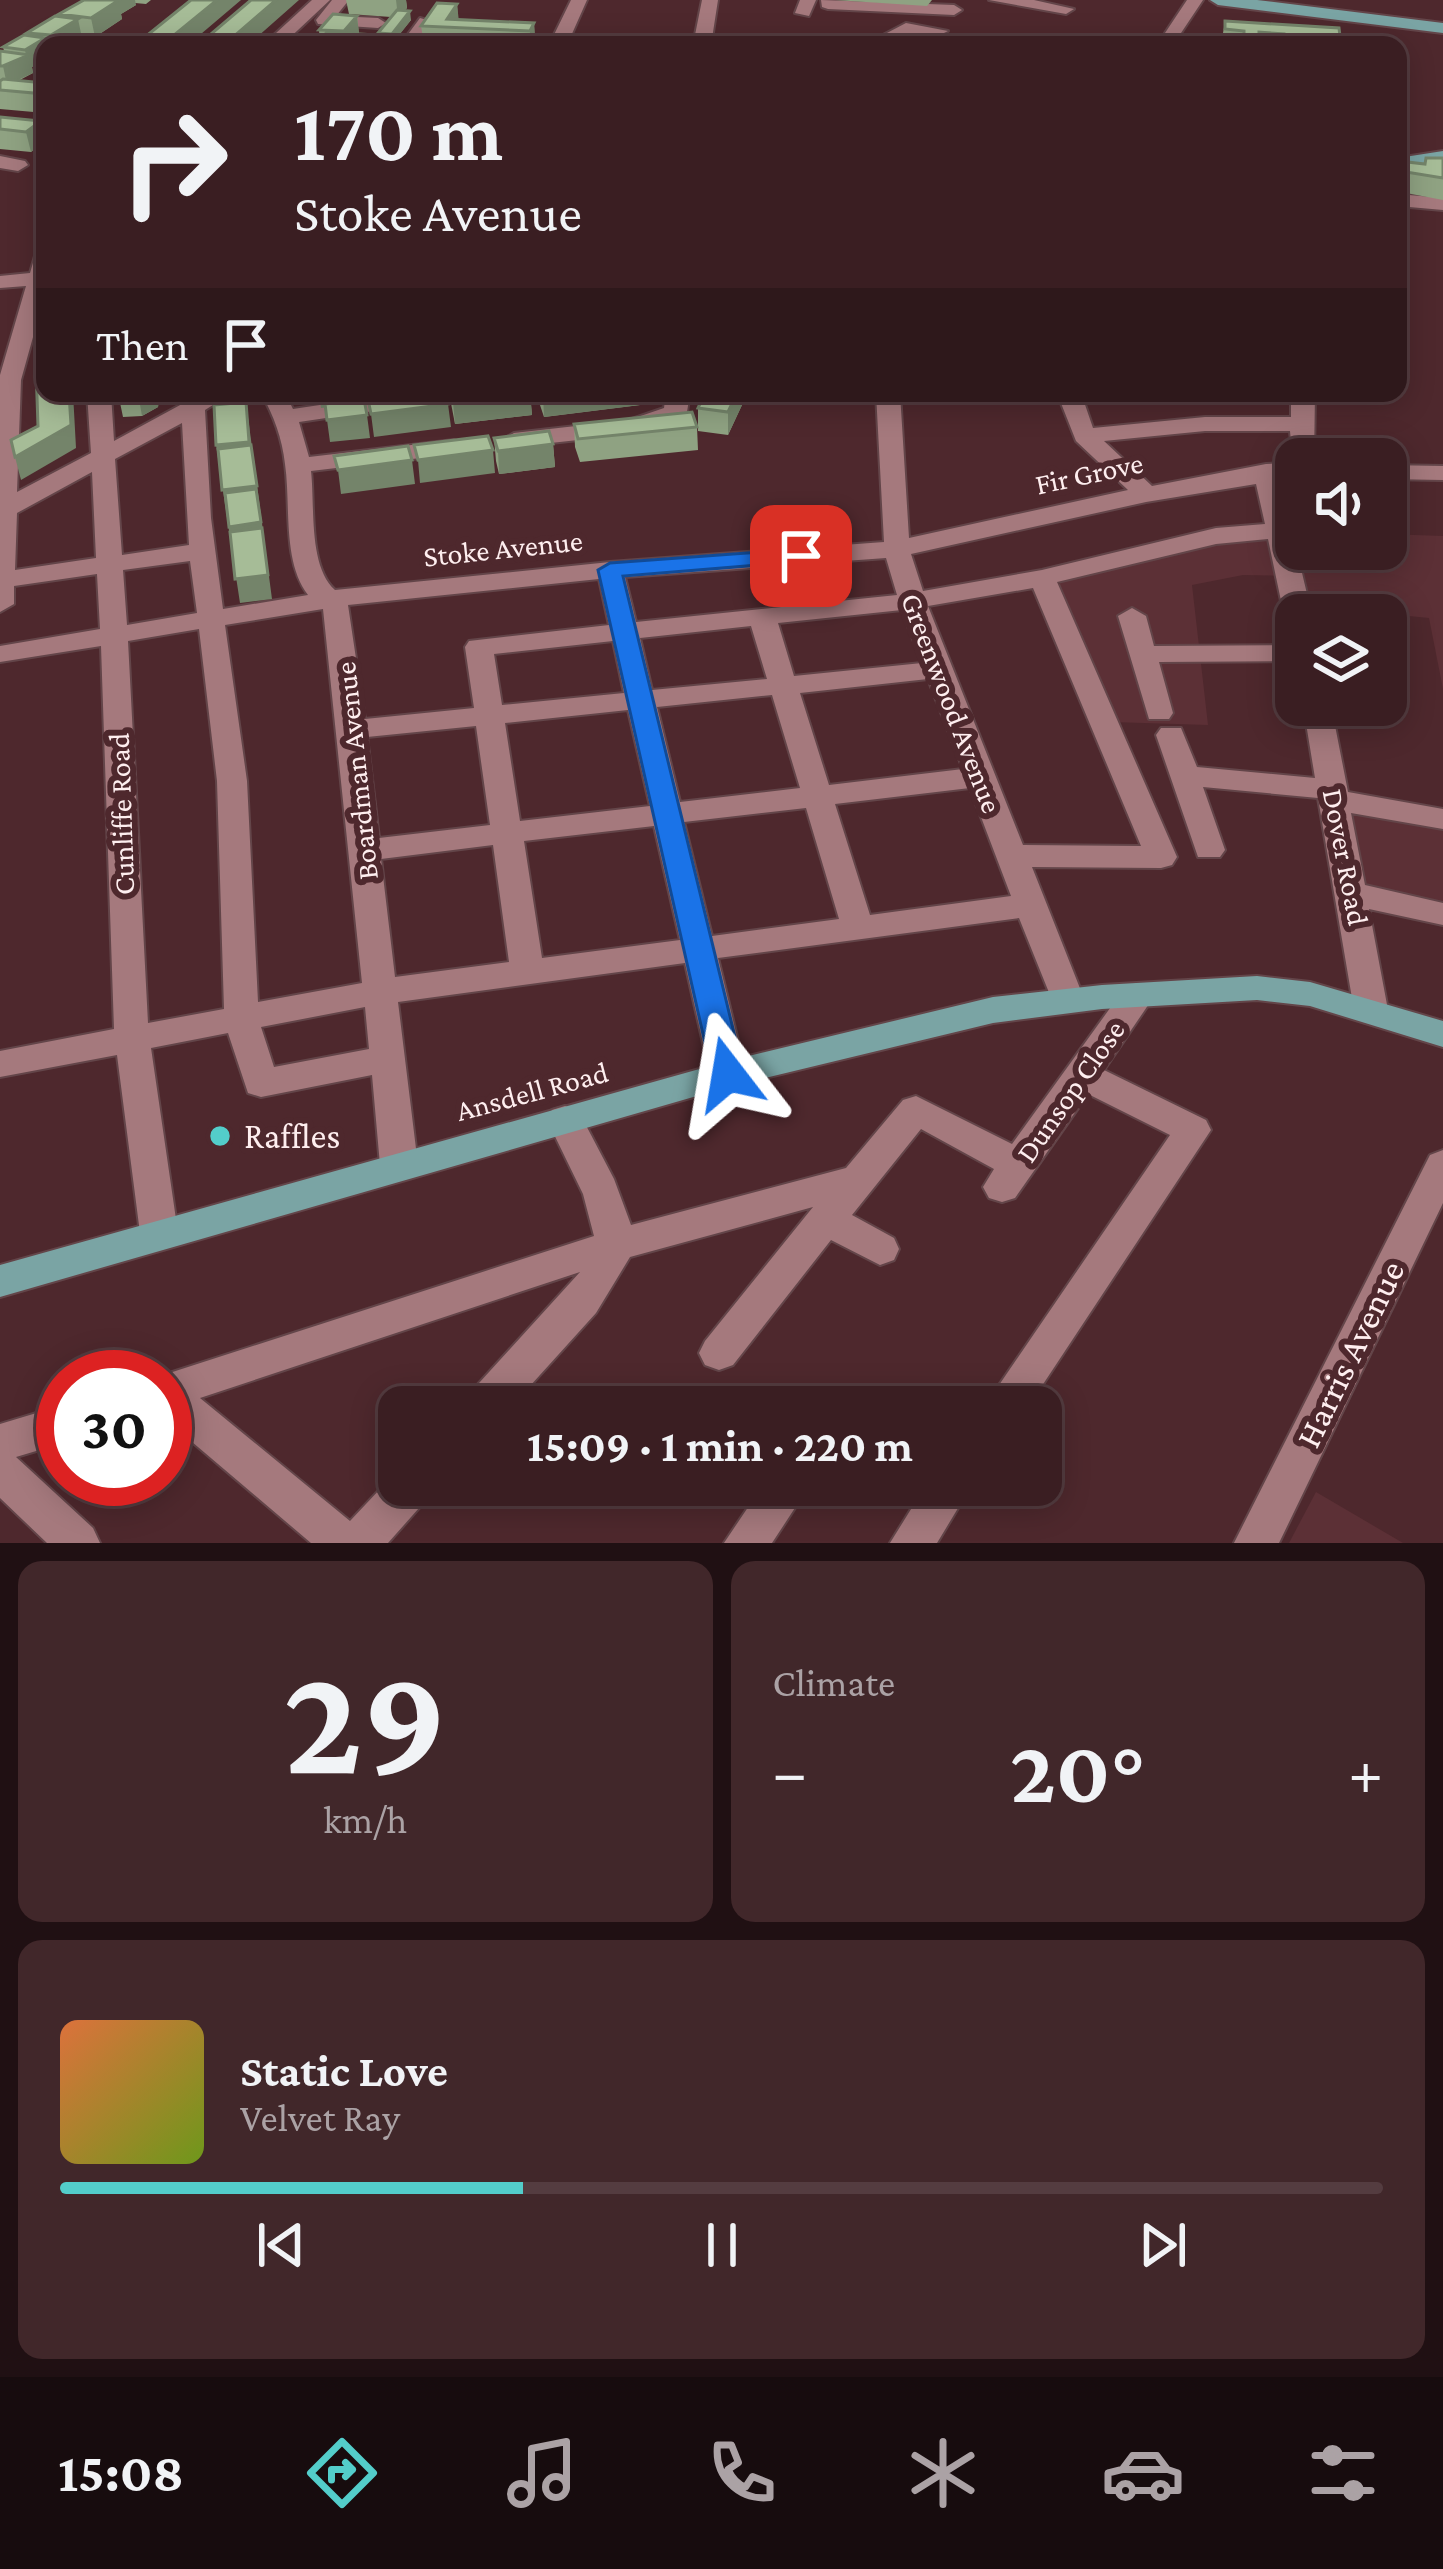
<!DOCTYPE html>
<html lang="en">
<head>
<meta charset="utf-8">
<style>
  :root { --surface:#3a1e22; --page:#41272a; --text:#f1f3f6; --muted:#aba2a5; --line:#543c40; --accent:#53cdca }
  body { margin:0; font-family:"Crimson Pro",serif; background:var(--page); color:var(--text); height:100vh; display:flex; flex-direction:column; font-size:45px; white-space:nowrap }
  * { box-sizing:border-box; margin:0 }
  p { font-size:39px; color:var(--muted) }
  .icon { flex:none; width:66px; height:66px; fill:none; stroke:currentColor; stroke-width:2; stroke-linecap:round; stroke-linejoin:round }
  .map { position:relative; height:1543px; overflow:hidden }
  .drawer { display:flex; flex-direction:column; gap:18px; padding:18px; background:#201013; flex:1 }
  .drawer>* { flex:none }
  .hud { position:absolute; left:36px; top:36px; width:1371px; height:366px; border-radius:24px; box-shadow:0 6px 30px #0003,0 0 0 3px var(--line); background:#3a1e22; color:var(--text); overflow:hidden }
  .fabs { position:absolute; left:1275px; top:438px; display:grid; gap:24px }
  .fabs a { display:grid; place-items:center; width:132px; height:132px; border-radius:24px; background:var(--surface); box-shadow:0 6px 30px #0003,0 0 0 3px var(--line); font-size:60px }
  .speed { position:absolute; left:36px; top:1350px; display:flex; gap:24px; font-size:60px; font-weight:700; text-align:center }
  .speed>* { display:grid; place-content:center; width:156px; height:156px; border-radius:50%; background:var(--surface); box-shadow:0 6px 30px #0003,0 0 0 3px var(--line); line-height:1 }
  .speed .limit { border:18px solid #d22; background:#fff; color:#111 }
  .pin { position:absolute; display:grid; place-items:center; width:102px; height:102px; color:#fff; margin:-51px; border-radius:24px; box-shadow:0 6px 18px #0006 }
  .me { position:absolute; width:132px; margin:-66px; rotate:346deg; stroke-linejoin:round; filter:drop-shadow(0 0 9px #0008) }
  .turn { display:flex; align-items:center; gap:42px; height:252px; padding:0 60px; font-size:54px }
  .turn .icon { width:156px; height:156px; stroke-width:2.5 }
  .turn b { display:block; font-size:84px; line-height:102px }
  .then { display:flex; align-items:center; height:114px; padding:0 60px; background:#0003; gap:24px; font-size:45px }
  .big { font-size:90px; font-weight:700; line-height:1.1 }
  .drawer .tile { flex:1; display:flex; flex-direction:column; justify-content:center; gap:18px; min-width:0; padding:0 42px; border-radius:24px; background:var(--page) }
  .drawer .dial { align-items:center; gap:0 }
  .dial b { font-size:156px; line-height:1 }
  .song { display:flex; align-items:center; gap:36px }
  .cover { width:144px; height:144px; border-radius:18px; background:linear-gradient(135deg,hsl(20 70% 55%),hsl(80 70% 35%)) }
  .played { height:12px; border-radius:6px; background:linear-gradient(90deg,var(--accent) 35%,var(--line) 35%) }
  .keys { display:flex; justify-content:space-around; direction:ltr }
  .heat { display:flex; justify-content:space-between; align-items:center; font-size:66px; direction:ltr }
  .drawer .tiles { flex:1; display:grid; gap:18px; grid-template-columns:1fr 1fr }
  .tile:last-child { grid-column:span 2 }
  .trip { position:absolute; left:378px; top:1386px; width:684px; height:120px; border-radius:24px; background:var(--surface); box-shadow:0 6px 30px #0003,0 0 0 3px var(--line); font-weight:700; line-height:120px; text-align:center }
  .menu { display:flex; height:192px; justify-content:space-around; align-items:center; background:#170c0e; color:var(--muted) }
  .menu .icon { width:84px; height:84px }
  .menu .active { color:var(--accent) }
  .menu b { font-size:54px; color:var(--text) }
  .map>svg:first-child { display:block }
  .built { fill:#5c3036 }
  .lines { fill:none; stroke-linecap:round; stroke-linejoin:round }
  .minor-casing { stroke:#634549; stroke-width:4 }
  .major-casing { stroke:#634549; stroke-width:4 }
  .minor { fill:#a5797d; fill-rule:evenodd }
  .major { fill:#7aa4a4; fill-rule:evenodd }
  .wall { fill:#8fa282 }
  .shaded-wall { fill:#74846a }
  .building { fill:#a6bc97; stroke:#74846a; stroke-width:3 }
  .route { fill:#1a73e8; stroke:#114b97; stroke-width:3 }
  .poi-dot { fill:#53cdca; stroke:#4e282d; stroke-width:4.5 }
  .labels { text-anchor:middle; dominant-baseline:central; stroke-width:12; stroke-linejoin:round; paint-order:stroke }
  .street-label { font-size:30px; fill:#feeeef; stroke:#4e282d }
  .near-poi-label { font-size:36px; fill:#feeeef; stroke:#4e282d; text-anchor:start }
  .near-street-label { font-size:36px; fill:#feeeef; stroke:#4e282d }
</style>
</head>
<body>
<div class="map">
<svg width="1443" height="1543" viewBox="0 0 1443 1543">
  <rect width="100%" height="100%" fill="#4e282d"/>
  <!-- built -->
  <path class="built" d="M1268,530L1296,531V549H1386V534L1443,536V689L1429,618L1296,605L1291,576L1243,575L1192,585L1208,725L1112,722L1046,577Z
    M1336,800L1443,819V914L1354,894Z
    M1316,1492L1403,1543H1289Z"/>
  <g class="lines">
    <!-- minor casing -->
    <g class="minor-casing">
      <path id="minor" d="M312,0H330L282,45H263Z
        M332,0H349L336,16L378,18L386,23L378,28L318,24L316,20Z
        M571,0H587L567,45H549Z
        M702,0H718L711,45H693Z
        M800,0H816L809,16L795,13Z
        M821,0L954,5L962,10L954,15L828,9L822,7Z
        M989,0H1034L1074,9L1066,14Z
        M1187,0H1203L1181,33V45H1163L1165,33Z
        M420,18L434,22L418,45H400Z
        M906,23L948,31C934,39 922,30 906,34C890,39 883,45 864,45Z
        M0,156L25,161L28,165L18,171L0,168Z
        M1398,194L1443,198V210L1398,206Z
        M45,250V294L21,380L17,492L91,453L87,393H111L114,441L182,404L181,393H232L205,410L211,518L223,609L308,595C282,561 291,505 285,464C282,438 274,416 261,393H285L293,409L400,393H460L448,400L299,422L309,457L454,440L466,447L454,454L311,471C315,505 308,566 335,590L610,562L884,542L876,393H900L909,538L1128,490L1076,441L1057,393H1081L1093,428L1205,417H1291V393H1315L1314,459H1296V477L1280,480L1312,615H1296V623L1284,615L1268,539L1216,544L1057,582L1177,857L1172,865L1161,868L1032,867L1085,1001L1080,1010L1068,1013L1056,1010L1019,918L718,958L746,1074L741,1083L728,1087L715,1083L710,1074L685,963L398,1002L418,1165L412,1175L399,1180L386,1175L380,1165L372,1075L261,1097L248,1093L228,1033L151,1048L178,1233L173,1244L159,1249L145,1244L140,1233L117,1055L0,1077V1051L114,1029L101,646L0,662V646L100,629L97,574L14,586V604L0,612V375L26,286L0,288V276L30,273L35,256ZM182,423L189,545L122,555L115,459ZM1205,431H1290L1293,463L1266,464L1152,486L1104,441ZM92,472L96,558L15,570L17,513ZM1256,484L1265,524L1216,528L1042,570L923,591L911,554L1146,502ZM886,558L897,595L636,622L625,577ZM190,561L197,613L127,625L123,570ZM599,579L609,625L469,641L465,647L474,708L365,719L348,605ZM1033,588L1141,846L1023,845L928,606ZM323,609L362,983L258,1002L247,781L225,625ZM902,610L922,663L794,676L778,623ZM751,626L767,679L652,690L640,638ZM199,629L217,781L224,1009L148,1023L128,641ZM613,641L624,693L502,705L494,654ZM928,679L963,769L829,785L800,693ZM772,695L800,788L680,802L657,707ZM628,710L650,806L520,821L505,723ZM476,726L490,825L379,838L367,737ZM970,788L1011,896L870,915L835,804ZM806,808L839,919L712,936L684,822ZM654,826L680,940L542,958L524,841ZM493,845L509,962L395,977L381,859ZM365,1007L369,1049L274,1067L261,1027Z
        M666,393H690L687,412L633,434L514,447L502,440L514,433L629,420L664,408Z
        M1386,465L1443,466V480L1386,479Z
        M1132,608L1146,616L1154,646L1296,645V661L1159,662L1173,713L1169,719H1149L1118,616Z
        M1303,705H1331L1348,792L1443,809V829L1351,813L1365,885L1443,903V925L1369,909L1388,1010L1383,1019L1371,1023L1359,1019L1354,1010L1318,798L1203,787L1225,850L1220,857H1198L1156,735L1161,728H1181L1197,767L1315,778Z
        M1138,983L1150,986L1155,995L1104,1070L1206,1120L1211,1130L1028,1407H984L1170,1135L1088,1094L1015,1198L1002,1202L989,1198L983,1187L994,1169L921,1129L852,1215L894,1238L899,1249L894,1260L880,1265L831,1240L733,1365L719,1370L705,1365L699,1353L705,1341L813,1207L630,1257L596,1313L511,1407H463L469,1394L580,1272L200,1398L350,1521L397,1471L399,1485H433L427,1499L388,1543H311L165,1419V1377H157L594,1236L583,1194L547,1120L552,1110L565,1106L578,1110L614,1179L631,1225L846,1168L903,1100L916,1096L1012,1144L1126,986Z
        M1443,1150V1203L1279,1543H1234L1430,1155Z
        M63,1405V1443L16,1457L93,1528L100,1543H47L0,1498V1424Z
        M763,1485H810L772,1543H724Z
        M926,1485H972L937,1543H890Z"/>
    </g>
    <!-- major casing -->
    <g class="major-casing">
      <path id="major" d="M1210,0H1257L1443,23V33L1218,5Z
        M1443,151V163L1398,170V158Z
        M1257,976L1310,982L1443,1021V1047L1310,1006L1257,1000L1102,1009L993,1023L728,1087L0,1297V1265L728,1061L993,997L1102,985Z"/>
    </g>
    <!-- minor -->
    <use href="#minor" class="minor"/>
    <!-- major -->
    <use href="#major" class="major"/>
  </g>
  <!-- wall -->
  <path class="wall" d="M84,0H151L146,4L135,3L136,5L121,14L122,19L95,37L82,35V38L70,45H45V59L32,67L33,73L18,81L45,83V113L0,109V51H4L3,47L28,36L27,33L60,17L59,14Z
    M346,0H406L407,8L405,10L411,20L398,36L423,38L421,26L457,4L458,19L534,23L535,41L533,45H320L319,30L357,16L359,34L378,35L391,17L349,14Z
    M835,0H932L927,6Z
    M1225,21L1340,36L1338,45H1221Z
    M0,117L41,121L45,141L31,152L0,149Z
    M1443,158V200L1401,192L1407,162L1424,164Z
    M118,393H160L158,407L142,416L123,417Z
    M449,393H530L532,415L455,424Z
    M538,393H640V405L544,417L539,402Z
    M700,393H742V405L728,435L698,431V408L702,399H700Z
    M574,424L697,427L698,450L580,462L575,447Z
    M494,438L553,444L555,467L499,474L496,461Z"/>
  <!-- shaded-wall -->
  <path class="shaded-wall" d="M116,0H135L136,5L121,14L122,19L95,37L91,18Z
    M217,0H241L188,45H162Z
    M276,0H299L248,45H224Z
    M396,0H406L407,8L398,17Z
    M457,4L459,22L447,19Z
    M410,11L411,20L393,43L392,34Z
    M357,16L359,34L350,45L344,31Z
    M78,19L82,38L70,45H53L51,35Z
    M534,23L535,41L533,45H530V31Z
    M45,38L47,45H45V59L32,67L33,73L7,85L3,66L26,56L25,50Z
    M41,121L45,141L31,152L26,132Z
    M69,393H73L76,448L21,480L15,457Z
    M138,393H160L158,407L142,416Z
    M319,393H354L356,404L321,408Z
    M373,393H395V398L374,401Z
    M530,393L532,415L455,424L453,402Z
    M553,393H640V405L544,417L543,394Z
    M737,393H742V405L728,435V412Z
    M246,402L272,599L240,603L216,445Z
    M448,404L451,427L374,437L371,414Z
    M367,415L370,438L330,442L327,420Z
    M553,444L555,467L499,474L498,451Z
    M493,450L495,473L420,483L418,460Z
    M412,460L415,484L341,494L338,470Z"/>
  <!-- building -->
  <path class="building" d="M84,0H119L91,18L59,14Z
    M191,0H217L162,45H135Z
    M251,0H276L224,45H198Z
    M437,3L457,4L447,19L534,23L530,31L421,26Z
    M397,10L410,11L392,34L378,33Z
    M333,14L357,16L344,31L319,30Z
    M55,16L78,19L51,35L27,33Z
    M1225,21L1339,28L1340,36L1312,37V45H1284V34L1259,32V45H1244V31L1225,29Z
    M327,32L425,38L418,45H345L347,44L319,41Z
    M24,35L45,38L25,50L3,47Z
    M0,51L29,55L3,66H0Z
    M3,79L45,83V94L0,90V81Z
    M0,117L41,121L26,132L0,129Z
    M1426,158H1443V178L1406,172L1407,162L1425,164Z
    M45,336V393H69L71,425L15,457L11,440L38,426L36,368Z
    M418,393H445L448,404L371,414L368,399Z
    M450,393H525L453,402Z
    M705,393H737L728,412L698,408Z
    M364,399L367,415L327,420L325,404Z
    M246,402L249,442L216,445L214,405Z
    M692,412L697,427L578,439L574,424Z
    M549,431L553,444L498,451L494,438Z
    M488,436L493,450L418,460L414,445Z
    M251,445L257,486L222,490L218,449Z
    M408,446L412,460L338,470L334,456Z
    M256,489L261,522L229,527L225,493Z
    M262,528L268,575L235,579L230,532Z"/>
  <!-- route -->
  <path class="route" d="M801,549L809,551V561L623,576L744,1074L739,1083H717L712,1074L598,570L610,563Z"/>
  <!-- markers -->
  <circle class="poi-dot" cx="220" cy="1136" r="12"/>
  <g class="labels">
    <!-- street labels -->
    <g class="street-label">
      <text transform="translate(1089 473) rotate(-12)">Fir Grove</text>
      <text transform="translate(503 548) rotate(-6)">Stoke Avenue</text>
      <text transform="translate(952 703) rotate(69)">Greenwood Avenue</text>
      <text transform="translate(356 771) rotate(-96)">Boardman Avenue</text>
      <text transform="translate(121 814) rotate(-92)">Cunliffe Road</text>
      <text transform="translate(1346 857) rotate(79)">Dover Road</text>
      <text transform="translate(532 1091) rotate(-15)">Ansdell Road</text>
      <text transform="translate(1070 1091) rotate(-55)">Dunsop Close</text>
    </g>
    <!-- near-poi labels -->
    <g class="near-poi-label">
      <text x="244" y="1136">Raffles</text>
    </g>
    <!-- near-street labels -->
    <g class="near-street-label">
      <text transform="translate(1350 1354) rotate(-64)">Harris Avenue</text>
    </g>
  </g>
</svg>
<div class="fabs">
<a><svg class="icon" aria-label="sound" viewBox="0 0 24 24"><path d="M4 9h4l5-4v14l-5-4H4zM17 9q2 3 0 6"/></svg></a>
<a><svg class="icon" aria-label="layers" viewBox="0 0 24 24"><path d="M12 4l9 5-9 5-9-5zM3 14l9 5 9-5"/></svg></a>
</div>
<div class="speed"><div class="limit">30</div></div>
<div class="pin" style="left:801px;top:556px;background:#d93025"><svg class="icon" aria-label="arrive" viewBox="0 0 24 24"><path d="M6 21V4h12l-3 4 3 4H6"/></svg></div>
<svg class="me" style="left:728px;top:1074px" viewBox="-20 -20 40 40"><path d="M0-17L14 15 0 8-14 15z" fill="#1a73e8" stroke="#fff" stroke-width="4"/></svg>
<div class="trip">15:09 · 1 min · 220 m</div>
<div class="hud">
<div class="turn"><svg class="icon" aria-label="right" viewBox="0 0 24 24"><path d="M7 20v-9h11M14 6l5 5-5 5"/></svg><div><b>170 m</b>Stoke Avenue</div></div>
<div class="then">Then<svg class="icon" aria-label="arrive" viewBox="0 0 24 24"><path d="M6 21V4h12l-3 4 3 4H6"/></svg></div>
</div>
</div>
<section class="drawer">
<div class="tiles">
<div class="tile dial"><b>29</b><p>km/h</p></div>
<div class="tile"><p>Climate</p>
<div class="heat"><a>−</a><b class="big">20°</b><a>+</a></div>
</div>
<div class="tile">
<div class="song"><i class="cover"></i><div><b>Static Love</b><p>Velvet Ray</p></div></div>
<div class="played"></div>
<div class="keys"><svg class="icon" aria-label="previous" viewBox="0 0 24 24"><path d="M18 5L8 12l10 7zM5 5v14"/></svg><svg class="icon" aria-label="pause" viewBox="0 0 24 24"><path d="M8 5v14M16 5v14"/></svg><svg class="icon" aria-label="next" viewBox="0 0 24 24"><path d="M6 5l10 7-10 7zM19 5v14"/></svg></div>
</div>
</div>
</section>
<nav class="menu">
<b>15:08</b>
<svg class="icon active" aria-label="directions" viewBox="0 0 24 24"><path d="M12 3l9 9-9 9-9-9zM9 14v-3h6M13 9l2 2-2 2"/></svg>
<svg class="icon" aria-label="music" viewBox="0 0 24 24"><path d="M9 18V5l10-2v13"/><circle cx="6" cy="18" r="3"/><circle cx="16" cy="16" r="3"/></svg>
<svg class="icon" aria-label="phone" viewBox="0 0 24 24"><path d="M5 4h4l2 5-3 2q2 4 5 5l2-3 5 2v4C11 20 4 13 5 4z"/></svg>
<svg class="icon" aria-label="climate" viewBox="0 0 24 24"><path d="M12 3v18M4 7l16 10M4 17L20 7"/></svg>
<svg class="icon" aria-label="car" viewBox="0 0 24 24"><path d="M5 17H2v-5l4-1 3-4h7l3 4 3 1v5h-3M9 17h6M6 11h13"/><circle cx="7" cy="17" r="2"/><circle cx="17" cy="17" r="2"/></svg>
<svg class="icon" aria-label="filters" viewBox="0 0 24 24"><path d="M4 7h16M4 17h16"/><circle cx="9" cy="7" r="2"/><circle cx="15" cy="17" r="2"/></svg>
</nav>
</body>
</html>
